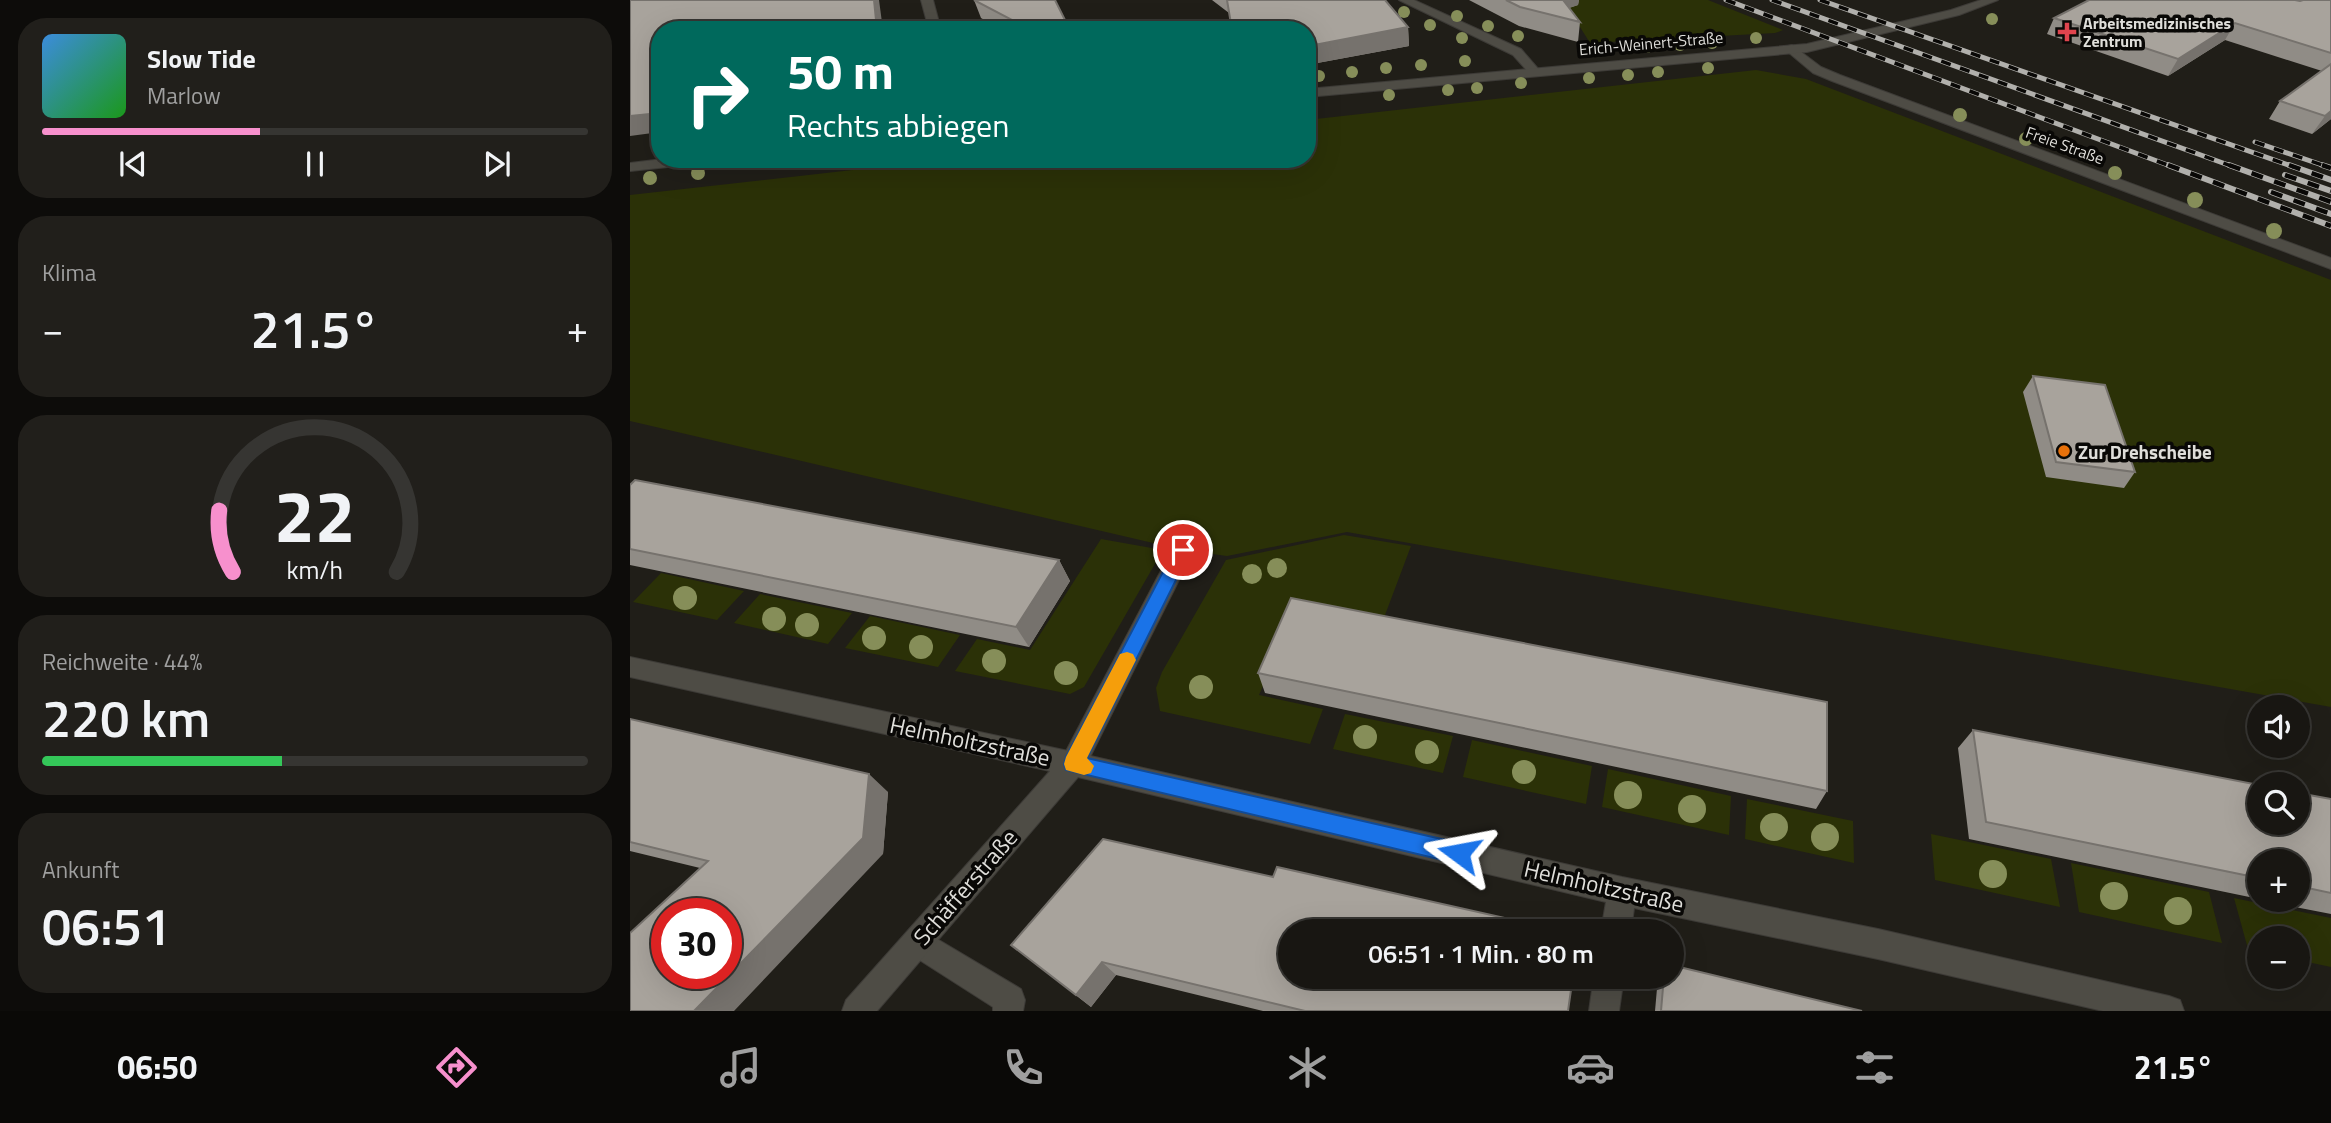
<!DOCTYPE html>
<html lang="de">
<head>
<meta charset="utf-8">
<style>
  :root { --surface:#181612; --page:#211f1b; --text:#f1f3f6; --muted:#9f9f9f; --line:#363532; --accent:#f790cd }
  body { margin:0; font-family:"Titillium Web",sans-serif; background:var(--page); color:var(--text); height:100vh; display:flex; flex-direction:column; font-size:26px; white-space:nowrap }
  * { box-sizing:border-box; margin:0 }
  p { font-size:23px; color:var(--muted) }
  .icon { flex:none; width:38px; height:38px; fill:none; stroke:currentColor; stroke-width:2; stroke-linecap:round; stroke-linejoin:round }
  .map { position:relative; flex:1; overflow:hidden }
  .side { display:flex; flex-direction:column; gap:18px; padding:18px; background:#0d0c0a; width:630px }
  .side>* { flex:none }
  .guide { position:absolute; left:21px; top:21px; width:665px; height:147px; border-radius:28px; box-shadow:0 7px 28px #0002,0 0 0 2px var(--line); background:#00695c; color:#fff; overflow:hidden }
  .buttons { position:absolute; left:1617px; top:695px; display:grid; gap:14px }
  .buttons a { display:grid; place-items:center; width:63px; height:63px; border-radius:50%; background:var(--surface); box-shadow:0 7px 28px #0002,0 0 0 2px var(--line); font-size:35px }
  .speed { position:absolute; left:21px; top:898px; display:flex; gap:14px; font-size:35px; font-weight:700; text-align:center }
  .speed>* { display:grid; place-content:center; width:91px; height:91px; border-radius:50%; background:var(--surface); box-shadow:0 7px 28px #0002,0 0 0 2px var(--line); line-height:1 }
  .speed .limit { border:10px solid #d22; background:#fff; color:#111 }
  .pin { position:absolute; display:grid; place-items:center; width:60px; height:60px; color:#fff; margin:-30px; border:4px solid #fff; border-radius:50%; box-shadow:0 2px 7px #0007 }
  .me { position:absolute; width:77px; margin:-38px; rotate:283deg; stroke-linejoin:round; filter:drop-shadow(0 0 5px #0008) }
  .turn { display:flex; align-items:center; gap:24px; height:147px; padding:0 21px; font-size:32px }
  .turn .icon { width:91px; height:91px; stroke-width:2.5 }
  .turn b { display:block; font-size:49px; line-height:60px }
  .big { font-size:52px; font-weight:600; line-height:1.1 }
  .side .widget { flex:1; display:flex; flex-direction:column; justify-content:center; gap:10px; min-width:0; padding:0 24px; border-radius:28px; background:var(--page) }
  .side .dial { align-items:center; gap:0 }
  .dial svg { height:182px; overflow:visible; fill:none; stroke:var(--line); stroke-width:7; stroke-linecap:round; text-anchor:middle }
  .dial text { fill:var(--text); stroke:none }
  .song { display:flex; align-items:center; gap:21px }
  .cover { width:84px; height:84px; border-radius:10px; background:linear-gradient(135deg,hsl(210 70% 55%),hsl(120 70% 35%)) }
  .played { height:7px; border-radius:4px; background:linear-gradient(90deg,var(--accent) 40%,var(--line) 40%) }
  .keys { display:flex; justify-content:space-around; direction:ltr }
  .heat { display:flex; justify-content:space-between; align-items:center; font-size:38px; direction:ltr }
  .charge { height:10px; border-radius:5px; background:linear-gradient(90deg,#34c759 44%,var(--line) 0) }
  .trip { position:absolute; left:648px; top:919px; width:406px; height:70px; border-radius:35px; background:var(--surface); box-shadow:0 7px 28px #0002,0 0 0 2px var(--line); font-weight:600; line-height:70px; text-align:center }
  .tabs { display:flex; height:112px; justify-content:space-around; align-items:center; background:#0a0907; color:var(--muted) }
  .tabs .icon { width:49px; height:49px }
  .tabs .on { color:var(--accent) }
  .tabs b { font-size:32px; color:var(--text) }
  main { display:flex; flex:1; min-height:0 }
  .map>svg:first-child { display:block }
  .green { fill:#2b3107 }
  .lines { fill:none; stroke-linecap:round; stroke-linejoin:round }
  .lane-casing { stroke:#3d3b37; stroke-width:2 }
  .street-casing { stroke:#3d3b37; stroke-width:2 }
  .secondary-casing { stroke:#3d3b37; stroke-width:2 }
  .lane { fill:#4e4c45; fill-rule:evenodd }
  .street { fill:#4e4c45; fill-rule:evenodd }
  .secondary { fill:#4e4c45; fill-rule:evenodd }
  .rail-far1-casing { stroke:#b1b0ac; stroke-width:5 }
  .rail-casing { stroke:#b1b0ac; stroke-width:6 }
  .rail-far1 { stroke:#090806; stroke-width:3.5; stroke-dasharray:10; stroke-linecap:butt }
  .rail { stroke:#090806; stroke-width:4.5; stroke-dasharray:12; stroke-linecap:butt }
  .tree { fill:#868e59 }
  .wall { fill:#908c86 }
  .shaded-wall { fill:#76726d }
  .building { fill:#a8a39c; stroke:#76726d; stroke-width:2; fill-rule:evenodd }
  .route { fill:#1a73e8; stroke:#114b97; stroke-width:2 }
  .slow { fill:#f59e0b }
  .health-dot { fill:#e0444e; stroke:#090806; stroke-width:2.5 }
  .food-dot { fill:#e8710a; stroke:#090806; stroke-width:2.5 }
  .labels { text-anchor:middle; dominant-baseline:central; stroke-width:7; stroke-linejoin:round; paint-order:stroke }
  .far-poi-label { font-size:16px; font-weight:bold; fill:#dfdeda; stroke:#090806; text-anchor:start }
  .far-street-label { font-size:16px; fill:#dfdeda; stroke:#090806 }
  .poi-label { font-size:19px; font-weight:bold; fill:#dfdeda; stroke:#090806; text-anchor:start }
  .near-street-label { font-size:23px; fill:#dfdeda; stroke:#090806 }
</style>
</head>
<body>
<main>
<section class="side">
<div class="widget">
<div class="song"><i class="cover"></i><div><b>Slow Tide</b><p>Marlow</p></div></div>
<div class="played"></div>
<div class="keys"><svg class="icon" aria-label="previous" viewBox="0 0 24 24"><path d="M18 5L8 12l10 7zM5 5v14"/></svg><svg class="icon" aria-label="pause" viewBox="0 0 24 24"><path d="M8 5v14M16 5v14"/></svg><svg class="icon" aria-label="next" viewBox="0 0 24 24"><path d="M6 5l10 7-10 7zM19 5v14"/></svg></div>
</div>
<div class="widget"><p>Klima</p>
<div class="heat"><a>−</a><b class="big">21.5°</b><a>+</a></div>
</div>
<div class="widget dial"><svg viewBox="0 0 100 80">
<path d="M14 69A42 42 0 1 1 86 69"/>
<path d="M14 69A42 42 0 0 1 8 42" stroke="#f790cd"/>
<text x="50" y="56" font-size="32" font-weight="700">22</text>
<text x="50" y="72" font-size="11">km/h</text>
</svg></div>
<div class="widget"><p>Reichweite · 44%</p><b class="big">220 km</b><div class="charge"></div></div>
<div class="widget"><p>Ankunft</p><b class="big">06:51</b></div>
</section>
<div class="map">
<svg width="1701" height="1011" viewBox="0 0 1701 1011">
  <rect width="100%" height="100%" fill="#201e18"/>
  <!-- green -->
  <path class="green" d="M914,0H1078L1153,30L1145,33L960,43L940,11Z
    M1126,70L1176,79L1701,280V707L717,532L597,556L553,550L0,421V195L320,159H677V120Z
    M714,535L781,546L749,631L665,614L629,695L693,709L680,744L530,711L526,688L532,672L596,560Z
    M471,539L533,550L454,687L440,694L325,671L347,639L400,650Z
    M31,573L114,591L87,620L3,602Z
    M130,594L222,613L198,644L104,623Z
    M240,616L330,635L308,667L215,648Z
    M715,714L823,736L813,773L703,749Z
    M842,740L962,766L956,804L833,777Z
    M978,769L1101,796L1099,835L972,807Z
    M1117,799L1223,821L1224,863L1115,839Z
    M1301,834L1421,859L1430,907L1305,880Z
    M1441,863L1579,892L1592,943L1449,912Z
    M1604,898L1701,918V967L1668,960V938H1629V951L1618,949Z"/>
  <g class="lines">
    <!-- lane casing -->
    <g class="lane-casing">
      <path id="lane" d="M553,541L561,544L564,550L452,773L443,776L434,773L430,764L434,755L545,544Z
        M287,927L391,989L395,1000L393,1011H363V1007L277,952L272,942L277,932Z"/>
    </g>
    <!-- street casing -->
    <g class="street-casing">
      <path id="street" d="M291,0H303L311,30H299Z
        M769,0H784L891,49L910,71L908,74H900L883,55Z
        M1162,45L1191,67L1210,75L1701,258V269L1202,81L1183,73L1158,52V46Z
        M0,657L443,752L992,877L1248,929L1539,996L1550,1000L1554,1011H1473L1248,959L1004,908L1001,931H971L976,902L448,777L247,1011H212L216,1000L420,771L0,677Z
        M964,976H994L989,1011H959Z"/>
    </g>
    <!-- secondary casing -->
    <g class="secondary-casing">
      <path id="secondary" d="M1351,0H1368L1329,15L1177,52L677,97V89L1177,44L1321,10Z
        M33,159H83L76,163L0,171V163Z"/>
    </g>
    <!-- lane -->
    <use href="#lane" class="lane"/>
    <!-- street -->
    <use href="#street" class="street"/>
    <!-- secondary -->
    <use href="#secondary" class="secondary"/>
    <!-- rail-far1 casing -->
    <g class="rail-far1-casing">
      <path id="rail-far1" d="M1096,0L1543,167
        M1142,0L1604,167
        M1190,0L1664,167
        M1625,142L1698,167"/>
    </g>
    <!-- rail casing -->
    <g class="rail-casing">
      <path id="rail" d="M1538,165L1701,226
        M1599,165L1701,202
        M1659,165L1701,180
        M1692,165L1701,168
        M1655,175L1701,191
        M1641,192L1701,214"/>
    </g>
    <!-- rail-far1 -->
    <use href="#rail-far1" class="rail-far1"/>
    <!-- rail -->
    <use href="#rail" class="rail"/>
  </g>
  <!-- trees -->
  <g class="tree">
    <circle cx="774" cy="12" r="6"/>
    <circle cx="827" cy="16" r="6"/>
    <circle cx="1362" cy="19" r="6"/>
    <circle cx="800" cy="25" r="6"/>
    <circle cx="858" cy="26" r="6"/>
    <circle cx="888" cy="36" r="6"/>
    <circle cx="832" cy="38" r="6"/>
    <circle cx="1126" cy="38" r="6"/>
    <circle cx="1082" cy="43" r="6"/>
    <circle cx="1050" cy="45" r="6"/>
    <circle cx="1017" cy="47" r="6"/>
    <circle cx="835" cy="61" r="6"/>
    <circle cx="791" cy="65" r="6"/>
    <circle cx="756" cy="68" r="6"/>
    <circle cx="1078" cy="68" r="6"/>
    <circle cx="722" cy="72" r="6"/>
    <circle cx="1028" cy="72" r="6"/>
    <circle cx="998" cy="75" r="6"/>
    <circle cx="689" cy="76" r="6"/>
    <circle cx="959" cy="78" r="6"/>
    <circle cx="891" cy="83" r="6"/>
    <circle cx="847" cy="88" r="6"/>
    <circle cx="818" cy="90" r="6"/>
    <circle cx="759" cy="95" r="6"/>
    <circle cx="1330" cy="115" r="7"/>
    <circle cx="1396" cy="139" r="7"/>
    <circle cx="68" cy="173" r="7"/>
    <circle cx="1485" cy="173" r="7"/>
    <circle cx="20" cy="178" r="7"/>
    <circle cx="1565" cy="200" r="8"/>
    <circle cx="1644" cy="231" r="8"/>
    <circle cx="647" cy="568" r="10"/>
    <circle cx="622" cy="574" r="10"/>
    <circle cx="55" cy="598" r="12"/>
    <circle cx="144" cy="619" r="12"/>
    <circle cx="177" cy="625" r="12"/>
    <circle cx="244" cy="638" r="12"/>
    <circle cx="291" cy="647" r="12"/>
    <circle cx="364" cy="661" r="12"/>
    <circle cx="436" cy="673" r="12"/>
    <circle cx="571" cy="687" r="12"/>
    <circle cx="735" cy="737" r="12"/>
    <circle cx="797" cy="752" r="12"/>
    <circle cx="894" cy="772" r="12"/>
    <circle cx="998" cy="795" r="14"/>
    <circle cx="1062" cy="809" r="14"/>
    <circle cx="1144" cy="827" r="14"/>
    <circle cx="1195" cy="837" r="14"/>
    <circle cx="1363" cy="874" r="14"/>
    <circle cx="1484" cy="896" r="14"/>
    <circle cx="1548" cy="911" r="14"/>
  </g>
  <!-- wall -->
  <path class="wall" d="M344,0L439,30H372L351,18Z
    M582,0H755L778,27L779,46L682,64L680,60L599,13Z
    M839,0H949L948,5L939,8L950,22L948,42L889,26Z
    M1701,0V119L1682,134L1639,119L1650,101L1692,71L1595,40L1538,76L1417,34L1424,18Z
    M1403,376L1505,472L1494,488L1416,477L1393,392Z
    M0,485L429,560L440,581L399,647L0,565Z
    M628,673L1197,791L1186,809L635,693Z
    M0,719L258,792L253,854L70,868L0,851Z
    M1343,730L1701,799V914L1630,900H1668V861H1629V899L1339,839L1328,748Z
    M381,945L938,1011H633L486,975L461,1007Z
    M1041,976L1232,1011H1025L1028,977Z"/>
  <!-- shaded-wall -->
  <path class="shaded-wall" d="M244,0H249L253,30H247Z
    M928,0H949L948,5L927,12Z
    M1605,23L1595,40L1538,76L1548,59Z
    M438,26L439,30H421Z
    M778,27L779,46L682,64L679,46Z
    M677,41L680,60H677Z
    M1701,111V119L1682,134L1695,116Z
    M30,113V132L0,136V116Z
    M429,560L440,581L399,647L386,627Z
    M239,774L258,792L253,854L104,1011H64Z
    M472,962L486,975L461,1007L446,995Z"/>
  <!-- building -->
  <path class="building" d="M0,0H244L247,30H30V113L0,116Z
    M344,0H425L438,26L421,30H401Z
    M597,0H755L778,27L679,46L677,41V30H602Z
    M876,0H933L950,22L890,7Z
    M1459,0H1665L1670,1L1673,0H1701V53L1605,23L1548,59L1424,18Z
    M1701,64V111L1695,116L1650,101Z
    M1403,376L1475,385L1505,472L1426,462Z
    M5,480L429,560L386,627L0,549V485Z
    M661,598L1197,702V791L628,673Z
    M0,719L239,774L233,838L64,1011H0V933L78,861L0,842ZM37,914H96V973H37Z
    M1343,730L1629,785V822H1668V793L1701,799V893L1668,886V861H1629V878L1356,822Z
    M473,839L643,877L647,867L933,931H660V976H943L938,1011H675L472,962L446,995L381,945Z
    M1041,965L1232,1011H1031L1034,976H1041Z"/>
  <!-- route -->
  <path class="route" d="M553,543L559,545L561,550L457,758L829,843L837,846L840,853L837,861L829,864L436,770L434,764L436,757L547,545Z"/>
  <!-- slow -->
  <path class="slow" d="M497,652L503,654L506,660L457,758L464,766L461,773L454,775L436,770L434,764L436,757L490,654Z"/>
  <!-- markers -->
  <path class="health-dot" d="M1433.5 21.5h7v7h7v7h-7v7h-7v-7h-7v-7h7z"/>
  <circle class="food-dot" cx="1434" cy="451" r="7"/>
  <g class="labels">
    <!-- far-poi labels -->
    <g class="far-poi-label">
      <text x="1453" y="23">Arbeitsmedizinisches<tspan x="1453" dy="18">Zentrum</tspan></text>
    </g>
    <!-- far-street labels -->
    <g class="far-street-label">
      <text transform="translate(1021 43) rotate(-5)">Erich-Weinert-Straße</text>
      <text transform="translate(1435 145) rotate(20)">Freie Straße</text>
    </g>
    <!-- poi labels -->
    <g class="poi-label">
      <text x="1448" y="451">Zur Drehscheibe</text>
    </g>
    <!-- near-street labels -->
    <g class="near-street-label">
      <text transform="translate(340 741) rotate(12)">Helmholtzstraße</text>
      <text transform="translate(974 886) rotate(13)">Helmholtzstraße</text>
      <text transform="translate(335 887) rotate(-49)">Schäfferstraße</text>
    </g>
  </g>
</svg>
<div class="buttons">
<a><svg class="icon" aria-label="sound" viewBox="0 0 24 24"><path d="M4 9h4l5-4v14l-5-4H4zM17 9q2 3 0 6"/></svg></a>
<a><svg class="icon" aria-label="search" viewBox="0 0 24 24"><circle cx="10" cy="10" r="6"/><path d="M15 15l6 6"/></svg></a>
<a>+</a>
<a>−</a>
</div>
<div class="speed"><div class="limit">30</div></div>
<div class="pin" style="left:553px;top:550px;background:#d93025"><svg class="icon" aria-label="arrive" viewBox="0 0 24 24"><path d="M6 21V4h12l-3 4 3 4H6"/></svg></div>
<svg class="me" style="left:829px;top:853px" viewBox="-20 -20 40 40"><path d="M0-17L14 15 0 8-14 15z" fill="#1a73e8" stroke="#fff" stroke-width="4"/></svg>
<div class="trip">06:51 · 1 Min. · 80 m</div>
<div class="guide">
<div class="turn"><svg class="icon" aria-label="right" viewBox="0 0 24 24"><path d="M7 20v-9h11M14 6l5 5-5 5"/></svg><div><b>50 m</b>Rechts abbiegen</div></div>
</div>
</div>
</main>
<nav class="tabs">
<b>06:50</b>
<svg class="icon on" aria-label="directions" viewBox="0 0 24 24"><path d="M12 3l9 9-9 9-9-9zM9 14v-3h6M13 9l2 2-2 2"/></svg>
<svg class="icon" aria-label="music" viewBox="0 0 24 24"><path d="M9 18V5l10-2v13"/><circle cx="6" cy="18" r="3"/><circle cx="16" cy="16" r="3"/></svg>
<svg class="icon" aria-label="phone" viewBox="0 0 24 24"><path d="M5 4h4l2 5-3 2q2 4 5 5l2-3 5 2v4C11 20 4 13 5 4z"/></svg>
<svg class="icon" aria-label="climate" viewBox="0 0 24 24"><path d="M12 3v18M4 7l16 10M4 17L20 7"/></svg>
<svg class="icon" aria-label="car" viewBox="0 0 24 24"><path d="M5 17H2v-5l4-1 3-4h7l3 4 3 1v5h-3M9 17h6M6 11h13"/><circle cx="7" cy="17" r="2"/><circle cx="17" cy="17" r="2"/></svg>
<svg class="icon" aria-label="filters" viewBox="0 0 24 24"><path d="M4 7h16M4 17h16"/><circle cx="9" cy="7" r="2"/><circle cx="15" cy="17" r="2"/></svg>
<b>21.5°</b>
</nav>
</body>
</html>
